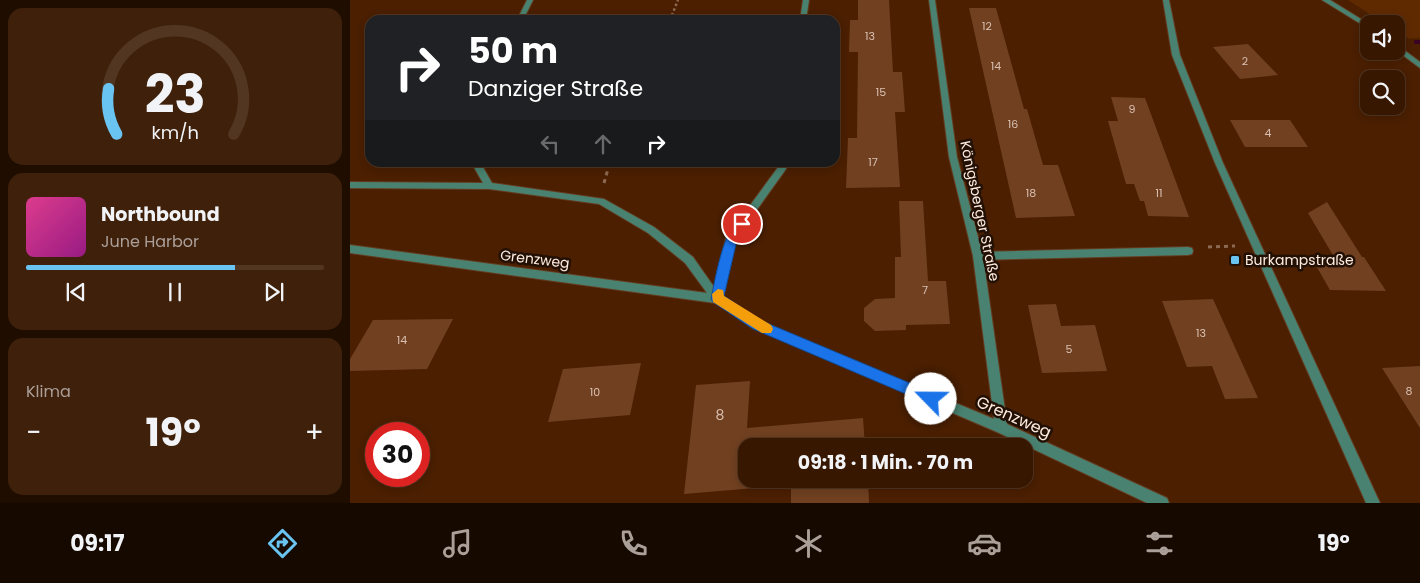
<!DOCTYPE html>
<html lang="de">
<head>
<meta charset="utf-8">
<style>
  :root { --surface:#381700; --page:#3f200a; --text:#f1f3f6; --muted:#ab9f99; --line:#523622; --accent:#69c4f1 }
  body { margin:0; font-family:Poppins,sans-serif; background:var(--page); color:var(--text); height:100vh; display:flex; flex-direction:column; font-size:19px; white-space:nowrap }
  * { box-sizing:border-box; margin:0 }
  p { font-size:16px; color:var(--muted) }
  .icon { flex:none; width:28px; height:28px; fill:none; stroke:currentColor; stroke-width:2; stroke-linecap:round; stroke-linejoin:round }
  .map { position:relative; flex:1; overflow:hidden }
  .drawer { display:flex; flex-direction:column; gap:8px; padding:8px; background:#1f0d00; width:350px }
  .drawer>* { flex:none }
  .banner { position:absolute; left:15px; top:15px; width:475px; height:152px; border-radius:15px; box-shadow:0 2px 8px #0003,0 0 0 1px var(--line); background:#202124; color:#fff; overflow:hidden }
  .fabs { position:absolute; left:1010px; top:15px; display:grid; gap:10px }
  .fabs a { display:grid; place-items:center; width:45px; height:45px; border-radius:10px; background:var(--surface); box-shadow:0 2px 8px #0003,0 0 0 1px var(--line); font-size:25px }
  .speed { position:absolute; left:15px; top:422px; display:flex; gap:10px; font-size:25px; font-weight:700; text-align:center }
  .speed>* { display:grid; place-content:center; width:65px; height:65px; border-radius:50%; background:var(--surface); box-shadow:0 2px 8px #0003,0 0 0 1px var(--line); line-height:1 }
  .speed .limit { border:8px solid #d22; background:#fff; color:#111 }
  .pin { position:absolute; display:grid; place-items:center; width:42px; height:42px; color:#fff; margin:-21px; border:2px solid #fff; border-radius:50%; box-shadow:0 1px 5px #0007 }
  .me { position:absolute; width:55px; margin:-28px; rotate:293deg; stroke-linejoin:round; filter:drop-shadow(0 0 4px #0008) }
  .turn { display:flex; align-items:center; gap:18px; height:105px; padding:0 20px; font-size:22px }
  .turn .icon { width:65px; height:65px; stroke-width:2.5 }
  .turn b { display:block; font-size:35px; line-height:42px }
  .lanes { display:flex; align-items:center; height:48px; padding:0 20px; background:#0003; justify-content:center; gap:25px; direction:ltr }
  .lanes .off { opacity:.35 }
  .big { font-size:38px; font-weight:700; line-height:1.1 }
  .drawer .widget { flex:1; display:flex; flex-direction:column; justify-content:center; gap:8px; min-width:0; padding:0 18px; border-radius:15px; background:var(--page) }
  .drawer .dial { align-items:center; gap:0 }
  .dial svg { height:130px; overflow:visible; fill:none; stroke:var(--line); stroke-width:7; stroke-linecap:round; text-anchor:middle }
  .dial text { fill:var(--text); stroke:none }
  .song { display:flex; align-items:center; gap:15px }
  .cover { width:60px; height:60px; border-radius:8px; background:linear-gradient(135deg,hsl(330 70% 55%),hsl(310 70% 35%)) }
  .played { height:5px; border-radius:2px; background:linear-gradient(90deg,var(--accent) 70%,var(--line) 70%) }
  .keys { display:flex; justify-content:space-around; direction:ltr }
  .heat { display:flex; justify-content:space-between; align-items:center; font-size:28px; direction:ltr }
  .trip { position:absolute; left:388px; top:438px; width:295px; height:50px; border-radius:15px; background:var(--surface); box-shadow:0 2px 8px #0003,0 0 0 1px var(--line); font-weight:700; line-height:50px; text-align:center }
  .tabs { display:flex; height:80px; justify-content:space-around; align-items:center; background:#160900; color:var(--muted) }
  .tabs .icon { width:35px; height:35px }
  .tabs .current { color:var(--accent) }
  .tabs b { font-size:22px; color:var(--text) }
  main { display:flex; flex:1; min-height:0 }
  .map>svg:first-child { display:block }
  .green { fill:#602a00 }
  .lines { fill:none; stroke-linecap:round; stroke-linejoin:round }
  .stream { fill:#3a0422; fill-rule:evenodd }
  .building { fill:#704021 }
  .service-casing { stroke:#643c20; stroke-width:2 }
  .minor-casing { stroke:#643c20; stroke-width:2 }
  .path-far1 { stroke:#8c6952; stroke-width:2.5; stroke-dasharray:2.5 2.5; stroke-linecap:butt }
  .path { stroke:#8c6952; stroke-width:3; stroke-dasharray:4 4; stroke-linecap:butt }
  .service { fill:#498270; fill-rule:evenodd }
  .minor { fill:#498270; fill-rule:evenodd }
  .route { fill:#1a73e8; stroke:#114b97 }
  .slow { fill:#f59e0b }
  .poi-dot { fill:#69c4f1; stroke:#231004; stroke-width:2 }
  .labels { text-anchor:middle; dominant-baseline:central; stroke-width:5; stroke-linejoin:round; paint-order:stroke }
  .number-label { font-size:11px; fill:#dac0b1 }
  .street-label { font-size:14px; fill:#fdebe1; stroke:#231004 }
  .poi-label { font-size:14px; fill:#fdebe1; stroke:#231004; text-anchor:start }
  .near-number-label { font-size:14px; fill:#dac0b1 }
  .near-street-label { font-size:16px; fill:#fdebe1; stroke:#231004 }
</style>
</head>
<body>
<main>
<section class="drawer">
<div class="widget dial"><svg viewBox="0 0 100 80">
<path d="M14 69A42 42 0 1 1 86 69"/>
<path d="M14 69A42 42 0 0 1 9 41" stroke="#69c4f1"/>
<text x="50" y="56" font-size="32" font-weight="700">23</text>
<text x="50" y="72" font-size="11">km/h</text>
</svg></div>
<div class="widget">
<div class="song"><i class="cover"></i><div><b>Northbound</b><p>June Harbor</p></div></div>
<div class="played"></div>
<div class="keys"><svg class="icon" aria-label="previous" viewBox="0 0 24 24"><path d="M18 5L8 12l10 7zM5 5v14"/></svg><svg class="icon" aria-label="pause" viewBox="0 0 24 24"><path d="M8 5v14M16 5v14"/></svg><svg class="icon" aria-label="next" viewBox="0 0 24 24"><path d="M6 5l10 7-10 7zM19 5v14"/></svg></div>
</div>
<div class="widget"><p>Klima</p>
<div class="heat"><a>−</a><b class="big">19°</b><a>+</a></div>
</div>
</section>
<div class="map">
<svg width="1070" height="503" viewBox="0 0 1070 503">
  <rect width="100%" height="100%" fill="#4b1f00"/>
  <!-- green -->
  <path class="green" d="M998,0H1070V38L1059,39L1046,31V24H1035Z"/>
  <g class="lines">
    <!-- stream -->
    <path class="stream" d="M1064,40H1070V44H1064Z"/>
  </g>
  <!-- building -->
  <path class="building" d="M508,0H539L543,72H552L555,112H545L550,187L496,188L498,138H507L508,52H499L500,20H508Z
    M619,8H646L674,109H677L693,165H708L725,216L666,218Z
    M898,44L928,75L890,79L863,47Z
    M761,97L795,98L839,217L798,216L794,201H790L784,184H776L758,121H768Z
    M880,120H940L958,147H895Z
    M549,201H573L578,281H596L600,324L556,325V330L525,331L514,321V308L525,299L545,298V257H551Z
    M977,202L1012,257H1014L1036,291L980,290L961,257H984L958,213Z
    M863,299L908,398L875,399L862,366L837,367L812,301Z
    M706,304L711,326L745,325L757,371L692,373L678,305Z
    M103,319L77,369L0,371V359L23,320Z
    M291,363L280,415L198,422L213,369Z
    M1070,366V428L1032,368Z
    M400,381L397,428L513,418L515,446H396V479H518L519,503H441V485L334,494L346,385Z"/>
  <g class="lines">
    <!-- service casing -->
    <g class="service-casing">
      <path id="service" d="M838,247L842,248L843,251L842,254L838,255L628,260L624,259L623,256L624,253L628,252Z"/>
    </g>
    <!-- minor casing -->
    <g class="minor-casing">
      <path id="minor" d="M177,0H183L173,20H167Z
        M453,0H459L456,20H450Z
        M579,0H585L607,157L633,256L657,424L817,498L819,503H797L647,432L404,328L365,303L0,253V245L357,293L335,263L298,233L249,204L139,189L0,188V182L133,183L121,162H130L142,183L254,199L304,227L343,257L364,287L376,238L429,166L430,162H438L436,169L386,239L373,297L412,322L644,419L623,256L599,157Z
        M813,0H819L830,55L873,163L1030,503H1016L865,163L822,55Z
        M972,0H980L1019,24V29Z
        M1046,44L1070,62V68L1046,50Z"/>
    </g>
    <!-- path-far1 -->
    <path class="path-far1" d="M320,20L328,0"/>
    <!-- path -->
    <path class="path" d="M254,183L260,162
      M858,247L885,246"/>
    <!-- service -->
    <use href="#service" class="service"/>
    <!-- minor -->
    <use href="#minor" class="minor"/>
  </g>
  <!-- route -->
  <path class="route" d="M392,220L397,224L387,240L374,296L412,321L586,394L588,399L586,403L581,405L577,403L403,329L363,302L361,299C365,281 373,226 392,220Z"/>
  <!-- slow -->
  <path class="slow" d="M368,289L373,290L374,296L421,325L423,329L421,333H412L363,302L362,294Z"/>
  <!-- markers -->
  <rect class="poi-dot" x="880" y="255" width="10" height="10" rx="2.5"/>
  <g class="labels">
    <!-- number labels -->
    <g class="number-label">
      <text x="637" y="26">12</text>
      <text x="520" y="36">13</text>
      <text x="895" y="61">2</text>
      <text x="646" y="66">14</text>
      <text x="531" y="92">15</text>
      <text x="782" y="109">9</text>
      <text x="663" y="124">16</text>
      <text x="918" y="133">4</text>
      <text x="523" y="162">17</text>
      <text x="681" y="193">18</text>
      <text x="809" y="193">11</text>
      <text x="575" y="290">7</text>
      <text x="851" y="333">13</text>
      <text x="52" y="340">14</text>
      <text x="719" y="349">5</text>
      <text x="1059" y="391">8</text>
      <text x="245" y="392">10</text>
    </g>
    <!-- street labels -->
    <g class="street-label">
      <text transform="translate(630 211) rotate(78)">Königsberger Straße</text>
      <text transform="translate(185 259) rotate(7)">Grenzweg</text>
    </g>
    <!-- poi labels -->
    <g class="poi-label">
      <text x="895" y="260">Burkampstraße</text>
    </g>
    <!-- near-number labels -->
    <g class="near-number-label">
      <text x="370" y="415">8</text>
    </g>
    <!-- near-street labels -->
    <g class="near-street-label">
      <text transform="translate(664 417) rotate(24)">Grenzweg</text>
    </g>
  </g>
</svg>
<div class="fabs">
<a><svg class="icon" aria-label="sound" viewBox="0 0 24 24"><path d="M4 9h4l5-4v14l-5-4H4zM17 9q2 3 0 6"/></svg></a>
<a><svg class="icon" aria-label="search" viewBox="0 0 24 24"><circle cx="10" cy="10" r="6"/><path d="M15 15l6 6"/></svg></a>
</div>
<div class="speed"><div class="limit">30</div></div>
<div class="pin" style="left:392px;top:224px;background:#d93025"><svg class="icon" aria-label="arrive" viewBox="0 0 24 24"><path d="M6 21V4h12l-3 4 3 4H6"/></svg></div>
<svg class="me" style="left:581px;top:399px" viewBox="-20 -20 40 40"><circle r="19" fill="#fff"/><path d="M0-13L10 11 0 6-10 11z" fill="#1a73e8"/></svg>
<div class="trip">09:18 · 1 Min. · 70 m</div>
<div class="banner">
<div class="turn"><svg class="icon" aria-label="right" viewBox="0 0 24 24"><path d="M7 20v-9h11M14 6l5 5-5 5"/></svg><div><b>50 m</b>Danziger Straße</div></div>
<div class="lanes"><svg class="icon off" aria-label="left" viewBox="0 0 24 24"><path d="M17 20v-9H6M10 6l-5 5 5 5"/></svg><svg class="icon off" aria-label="ahead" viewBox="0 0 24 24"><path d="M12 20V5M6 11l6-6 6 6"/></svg><svg class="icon" aria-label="right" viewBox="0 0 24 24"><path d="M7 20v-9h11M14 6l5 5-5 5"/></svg></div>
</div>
</div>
</main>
<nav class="tabs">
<b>09:17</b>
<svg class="icon current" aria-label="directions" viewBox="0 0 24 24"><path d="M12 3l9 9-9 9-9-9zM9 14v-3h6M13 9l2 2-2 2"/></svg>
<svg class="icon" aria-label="music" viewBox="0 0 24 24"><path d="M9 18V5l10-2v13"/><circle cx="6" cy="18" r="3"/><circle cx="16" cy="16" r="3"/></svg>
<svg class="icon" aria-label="phone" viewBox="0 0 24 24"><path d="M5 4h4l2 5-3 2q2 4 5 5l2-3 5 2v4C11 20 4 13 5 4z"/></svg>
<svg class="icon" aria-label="climate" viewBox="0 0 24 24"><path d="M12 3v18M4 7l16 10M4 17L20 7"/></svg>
<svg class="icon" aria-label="car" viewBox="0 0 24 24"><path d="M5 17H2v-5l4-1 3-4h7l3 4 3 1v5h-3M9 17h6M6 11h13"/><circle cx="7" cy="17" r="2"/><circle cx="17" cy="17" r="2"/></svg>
<svg class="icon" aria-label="filters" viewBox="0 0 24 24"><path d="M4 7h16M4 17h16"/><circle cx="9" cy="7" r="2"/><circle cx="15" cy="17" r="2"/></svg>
<b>19°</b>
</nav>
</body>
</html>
